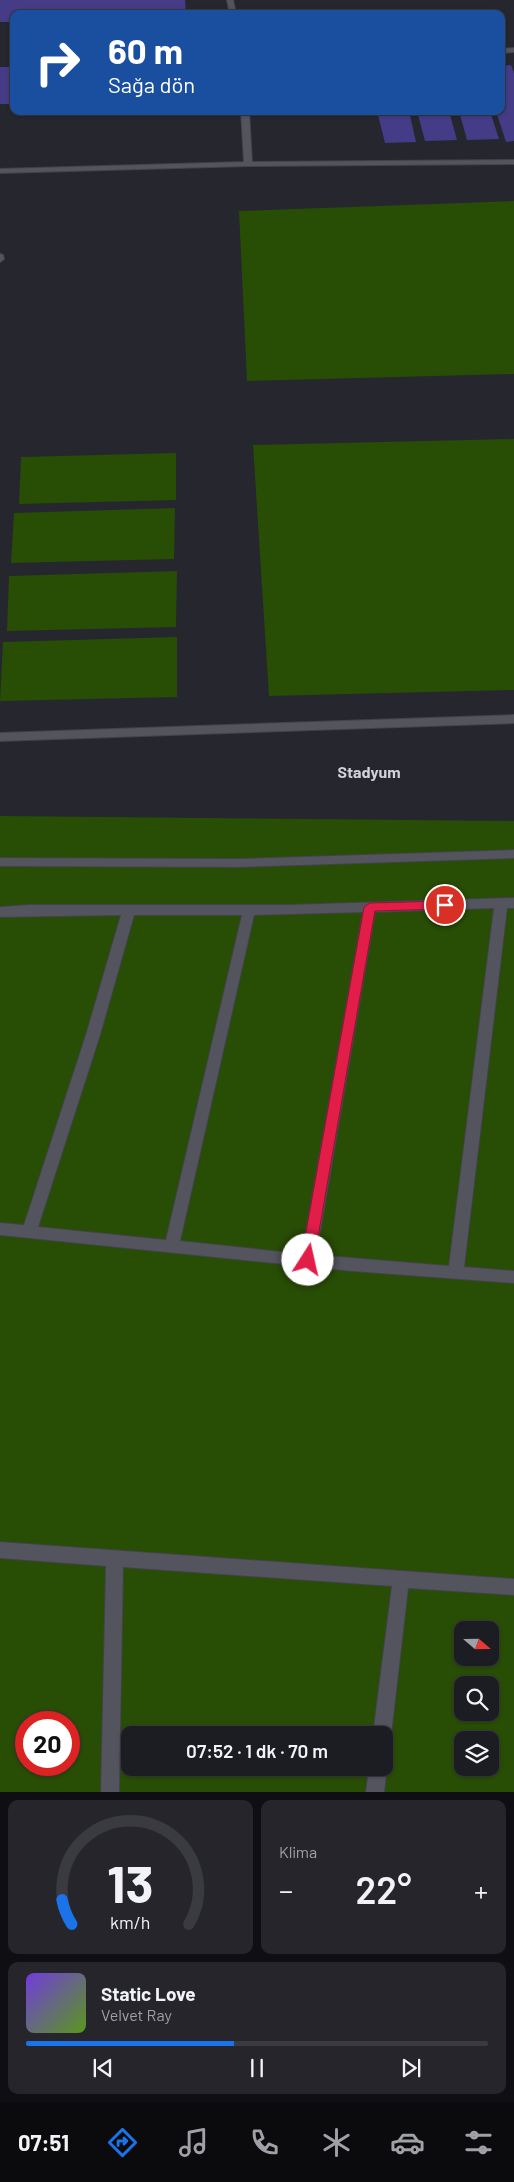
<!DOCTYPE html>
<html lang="tr">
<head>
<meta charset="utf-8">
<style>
  :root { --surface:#1c1c23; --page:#25252b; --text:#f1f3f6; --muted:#a0a1a6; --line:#3a3a41; --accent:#1a73e8 }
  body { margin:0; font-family:Barlow,sans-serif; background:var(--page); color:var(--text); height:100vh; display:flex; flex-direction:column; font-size:19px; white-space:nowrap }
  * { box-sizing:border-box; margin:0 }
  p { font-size:16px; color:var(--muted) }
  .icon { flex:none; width:28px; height:28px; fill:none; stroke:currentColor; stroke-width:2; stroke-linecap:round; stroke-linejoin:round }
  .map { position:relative; height:1792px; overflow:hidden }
  .details { display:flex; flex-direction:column; gap:8px; padding:8px; background:#0f0f13; flex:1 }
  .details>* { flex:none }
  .banner { position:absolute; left:10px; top:10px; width:495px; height:105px; border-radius:10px; box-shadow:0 1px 4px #0004,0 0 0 1px var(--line); background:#1a4fa0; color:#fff; overflow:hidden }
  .needle { width:32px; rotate:110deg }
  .fabs { position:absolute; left:454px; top:1621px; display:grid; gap:10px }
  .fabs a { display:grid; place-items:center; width:45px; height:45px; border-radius:10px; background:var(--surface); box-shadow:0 1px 4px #0004,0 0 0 1px var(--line); font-size:25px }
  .speed { position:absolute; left:15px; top:1711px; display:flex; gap:10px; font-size:25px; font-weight:700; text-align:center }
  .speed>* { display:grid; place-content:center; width:65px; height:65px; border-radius:50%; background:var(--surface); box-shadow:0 1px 4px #0004,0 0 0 1px var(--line); line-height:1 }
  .speed .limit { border:8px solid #d22; background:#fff; color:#111 }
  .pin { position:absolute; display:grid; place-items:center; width:42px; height:42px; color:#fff; margin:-21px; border:2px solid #fff; border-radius:50%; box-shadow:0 1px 5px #0007 }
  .me { position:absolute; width:55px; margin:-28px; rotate:10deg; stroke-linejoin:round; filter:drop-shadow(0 0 4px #0008) }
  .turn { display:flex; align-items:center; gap:18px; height:105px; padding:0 15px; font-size:22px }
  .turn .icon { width:65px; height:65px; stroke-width:2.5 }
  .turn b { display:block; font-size:35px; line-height:42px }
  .big { font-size:38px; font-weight:600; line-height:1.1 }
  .details .card { flex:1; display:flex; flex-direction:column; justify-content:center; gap:8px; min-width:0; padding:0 18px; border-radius:10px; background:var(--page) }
  .details .dial { align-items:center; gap:0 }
  .dial svg { height:130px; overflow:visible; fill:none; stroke:var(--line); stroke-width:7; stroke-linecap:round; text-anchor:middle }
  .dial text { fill:var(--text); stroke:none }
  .song { display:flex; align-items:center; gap:15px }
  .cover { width:60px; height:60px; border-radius:8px; background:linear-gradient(135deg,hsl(260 70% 55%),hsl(90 70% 35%)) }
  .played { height:5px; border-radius:2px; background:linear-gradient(90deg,var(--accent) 45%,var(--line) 45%) }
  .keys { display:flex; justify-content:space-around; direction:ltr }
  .heat { display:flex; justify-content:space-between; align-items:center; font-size:28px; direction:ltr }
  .details .tiles { flex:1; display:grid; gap:8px; grid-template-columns:1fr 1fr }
  .card:last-child { grid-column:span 2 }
  .trip { position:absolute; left:121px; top:1726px; width:272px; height:50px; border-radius:10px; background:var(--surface); box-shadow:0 1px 4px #0004,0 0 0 1px var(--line); font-weight:600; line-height:50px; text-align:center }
  .tab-bar { display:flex; height:80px; justify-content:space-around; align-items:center; background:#0b0b0e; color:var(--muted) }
  .tab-bar .icon { width:35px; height:35px }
  .tab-bar .current { color:var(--accent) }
  .tab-bar b { font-size:22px; color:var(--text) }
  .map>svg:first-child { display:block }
  .green { fill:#284d05; fill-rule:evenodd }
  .building { fill:#443c86 }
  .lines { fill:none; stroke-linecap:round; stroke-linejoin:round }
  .lane-casing { stroke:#424249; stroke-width:2 }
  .street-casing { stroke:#424249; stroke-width:2 }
  .lane { fill:#54545f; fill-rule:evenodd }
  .street { fill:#54545f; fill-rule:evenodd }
  .route { fill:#e11d48; stroke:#92132f }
  .labels { text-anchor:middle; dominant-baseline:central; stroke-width:5; stroke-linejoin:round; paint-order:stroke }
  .quarter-label { font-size:16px; font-weight:bold; fill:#d2d2d9; stroke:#26262f }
</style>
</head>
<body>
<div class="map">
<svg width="514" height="1792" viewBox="0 0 514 1792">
  <rect width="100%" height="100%" fill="#26262f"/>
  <!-- green -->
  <path class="green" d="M514,201V374L247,381L239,211Z
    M514,439V690L269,696L253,445Z
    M176,453V500L19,504L21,457Z
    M175,508L174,559L11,563L14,513Z
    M177,571L176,627L7,631L9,576Z
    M177,637V697L0,701L3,642Z
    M0,816L514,821V1792H0ZM462,1630H490V1658H462ZM462,1685H490V1712H462ZM26,1722H69V1765H26ZM130,1735H385V1768H130ZM462,1740H490V1768H462Z"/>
  <!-- building -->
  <path class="building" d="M0,0H185L186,14H14V22H0Z
    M511,65L514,73V141L506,142L496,111H501V66Z
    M0,67H14V104H0Z
    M377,111H409L416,142L385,143Z
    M417,111H449L457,140L425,141Z
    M459,111H490L499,139L467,140Z"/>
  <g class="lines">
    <!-- lane casing -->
    <g class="lane-casing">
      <path id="lane" d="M514,715V723L0,741V733Z
        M514,850V858L240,867L0,866V858L240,859Z
        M514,898V908H507L464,1267L514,1271V1283L352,1271L0,1235V1223L24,1225L86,1035L121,915L0,917V907L29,905H288ZM494,908L449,1266L316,1255L375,912ZM363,912L302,1254L180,1241L254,915ZM134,915H242L166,1240L38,1227L100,1035Z
        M0,1542L514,1579V1595L408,1588L391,1735L388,1741L385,1743V1735H373L392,1586L123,1567L119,1792H101L106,1566L0,1558Z
        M385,1763L387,1768L384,1792H366L369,1768H385Z"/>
    </g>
    <!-- street casing -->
    <g class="street-casing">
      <path id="street" d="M227,0H233L236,14H230Z
        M514,48V52L501,53V49Z
        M241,111H249L252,162L514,160V164L248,166L0,173V169L244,162Z
        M0,254L3,255L4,259L0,262Z"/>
    </g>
    <!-- lane -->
    <use href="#lane" class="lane"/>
    <!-- street -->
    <use href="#street" class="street"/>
  </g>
  <!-- route -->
  <path class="route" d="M445,901L450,905L445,909L375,911L314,1260L312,1264H303L301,1260L364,907L370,903Z"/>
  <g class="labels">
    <!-- quarter labels -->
    <g class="quarter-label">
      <text x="369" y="771">Stadyum</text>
    </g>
  </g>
</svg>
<div class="fabs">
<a><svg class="needle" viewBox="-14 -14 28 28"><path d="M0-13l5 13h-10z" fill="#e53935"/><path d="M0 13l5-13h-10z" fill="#a0a1a6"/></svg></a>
<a><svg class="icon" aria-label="search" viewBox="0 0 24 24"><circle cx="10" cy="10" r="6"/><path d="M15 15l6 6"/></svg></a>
<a><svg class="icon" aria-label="layers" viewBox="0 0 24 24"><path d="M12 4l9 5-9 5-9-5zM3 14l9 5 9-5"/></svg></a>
</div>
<div class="speed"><div class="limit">20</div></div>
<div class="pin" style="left:445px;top:905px;background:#d93025"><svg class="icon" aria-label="arrive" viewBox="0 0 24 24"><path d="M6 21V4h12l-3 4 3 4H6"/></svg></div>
<svg class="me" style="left:308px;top:1260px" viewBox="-20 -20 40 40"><circle r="19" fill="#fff"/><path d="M0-13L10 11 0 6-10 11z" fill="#e11d48"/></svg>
<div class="trip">07:52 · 1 dk · 70 m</div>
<div class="banner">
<div class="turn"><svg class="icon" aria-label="right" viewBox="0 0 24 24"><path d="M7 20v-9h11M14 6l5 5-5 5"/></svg><div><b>60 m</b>Sağa dön</div></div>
</div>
</div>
<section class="details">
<div class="tiles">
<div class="card dial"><svg viewBox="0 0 100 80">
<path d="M14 69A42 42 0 1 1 86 69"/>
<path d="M14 69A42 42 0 0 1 8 54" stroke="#1a73e8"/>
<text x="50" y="56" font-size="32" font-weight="700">13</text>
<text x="50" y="72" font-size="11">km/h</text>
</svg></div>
<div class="card"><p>Klima</p>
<div class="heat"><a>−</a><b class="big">22°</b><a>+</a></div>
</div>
<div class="card">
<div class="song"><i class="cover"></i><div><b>Static Love</b><p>Velvet Ray</p></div></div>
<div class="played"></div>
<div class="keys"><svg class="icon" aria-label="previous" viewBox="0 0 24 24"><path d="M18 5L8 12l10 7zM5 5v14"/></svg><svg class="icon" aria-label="pause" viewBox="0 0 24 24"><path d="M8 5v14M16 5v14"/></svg><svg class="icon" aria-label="next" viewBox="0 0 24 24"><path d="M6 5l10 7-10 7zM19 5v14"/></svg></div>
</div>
</div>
</section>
<nav class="tab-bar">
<b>07:51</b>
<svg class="icon current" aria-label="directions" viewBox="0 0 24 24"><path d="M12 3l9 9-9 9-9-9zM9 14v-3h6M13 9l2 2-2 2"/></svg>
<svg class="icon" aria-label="music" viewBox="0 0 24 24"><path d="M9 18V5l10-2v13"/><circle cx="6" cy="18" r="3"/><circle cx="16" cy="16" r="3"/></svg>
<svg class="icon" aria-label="phone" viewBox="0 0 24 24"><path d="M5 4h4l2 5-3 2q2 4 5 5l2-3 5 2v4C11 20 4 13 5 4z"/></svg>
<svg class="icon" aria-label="climate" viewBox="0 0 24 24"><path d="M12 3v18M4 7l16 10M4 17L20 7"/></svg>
<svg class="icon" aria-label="car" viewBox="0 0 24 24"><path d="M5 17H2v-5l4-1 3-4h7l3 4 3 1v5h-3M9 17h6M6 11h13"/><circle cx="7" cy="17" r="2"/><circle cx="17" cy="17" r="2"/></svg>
<svg class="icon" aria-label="filters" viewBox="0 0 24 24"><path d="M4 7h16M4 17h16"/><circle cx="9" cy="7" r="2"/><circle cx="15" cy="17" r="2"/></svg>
</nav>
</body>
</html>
